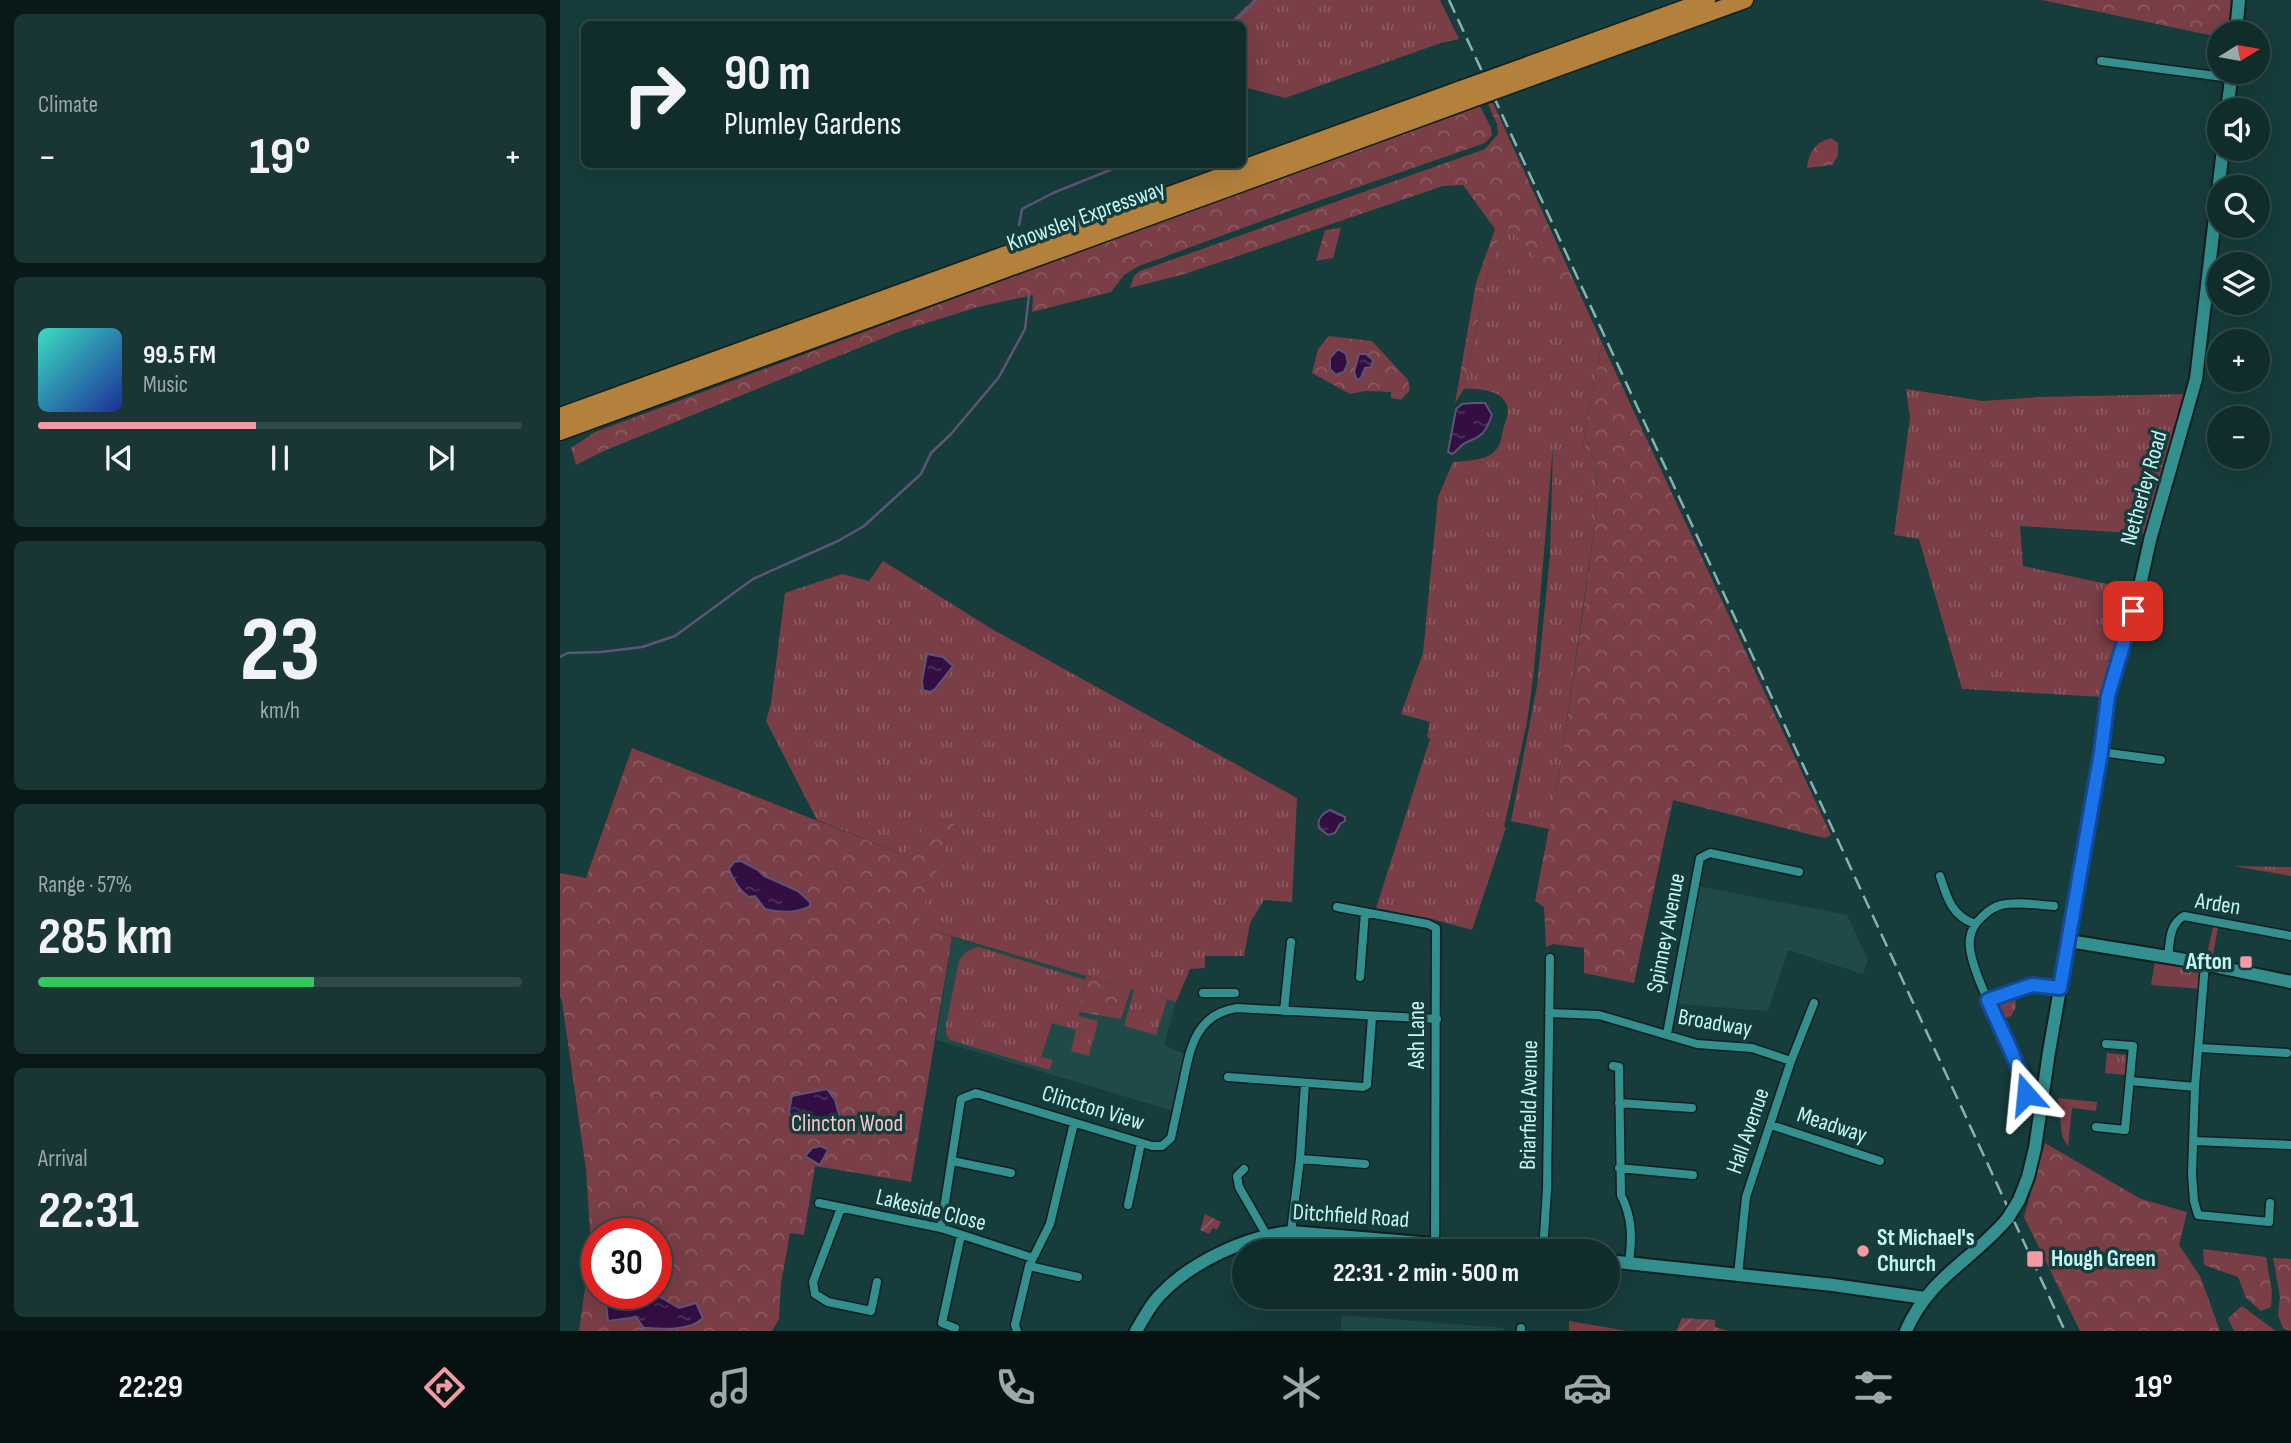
<!DOCTYPE html>
<html lang="en">
<head>
<meta charset="utf-8">
<style>
  :root { --surface:#102d2c; --page:#193534; --text:#f1f3f6; --muted:#9ca8a9; --line:#304948; --accent:#f49aa4 }
  body { margin:0; font-family:"Sofia Sans Condensed",sans-serif; background:var(--page); color:var(--text); height:100vh; display:flex; flex-direction:column; font-size:26px; white-space:nowrap }
  * { box-sizing:border-box; margin:0 }
  p { font-size:23px; color:var(--muted) }
  .icon { flex:none; width:38px; height:38px; fill:none; stroke:currentColor; stroke-width:2; stroke-linecap:round; stroke-linejoin:round }
  .map { position:relative; flex:1; overflow:hidden }
  .drawer { display:flex; flex-direction:column; gap:14px; padding:14px; background:#091918; width:560px }
  .drawer>* { flex:none }
  .guide { position:absolute; left:21px; top:21px; width:665px; height:147px; border-radius:10px; box-shadow:0 7px 28px #0002,0 0 0 2px var(--line); background:#102d2c; color:var(--text); overflow:hidden }
  .needle { width:46px; rotate:79deg }
  .controls { position:absolute; left:1647px; top:21px; display:grid; gap:14px }
  .controls a { display:grid; place-items:center; width:63px; height:63px; border-radius:50%; background:var(--surface); box-shadow:0 7px 28px #0002,0 0 0 2px var(--line); font-size:35px }
  .speed { position:absolute; left:21px; top:1218px; display:flex; gap:14px; font-size:35px; font-weight:700; text-align:center }
  .speed>* { display:grid; place-content:center; width:91px; height:91px; border-radius:50%; background:var(--surface); box-shadow:0 7px 28px #0002,0 0 0 2px var(--line); line-height:1 }
  .speed .limit { border:10px solid #d22; background:#fff; color:#111 }
  .pin { position:absolute; display:grid; place-items:center; width:60px; height:60px; color:#fff; margin:-30px; border-radius:14px; box-shadow:0 4px 10px #0006 }
  .me { position:absolute; width:77px; margin:-38px; rotate:342deg; stroke-linejoin:round; filter:drop-shadow(0 0 5px #0008) }
  .turn { display:flex; align-items:center; gap:24px; height:147px; padding:0 28px; font-size:32px }
  .turn .icon { width:91px; height:91px; stroke-width:2.5 }
  .turn b { display:block; font-size:49px; line-height:60px }
  .big { font-size:52px; font-weight:700; line-height:1.1 }
  .drawer .tile { flex:1; display:flex; flex-direction:column; justify-content:center; gap:10px; min-width:0; padding:0 24px; border-radius:10px; background:var(--page) }
  .drawer .dial { align-items:center; gap:0 }
  .dial b { font-size:91px; line-height:1 }
  .song { display:flex; align-items:center; gap:21px }
  .cover { width:84px; height:84px; border-radius:10px; background:linear-gradient(135deg,hsl(170 70% 55%),hsl(230 70% 35%)) }
  .played { height:7px; border-radius:4px; background:linear-gradient(90deg,var(--accent) 45%,var(--line) 45%) }
  .keys { display:flex; justify-content:space-around; direction:ltr }
  .heat { display:flex; justify-content:space-between; align-items:center; font-size:38px; direction:ltr }
  .charge { height:10px; border-radius:5px; background:linear-gradient(90deg,#34c759 57%,var(--line) 0) }
  .trip { position:absolute; left:672px; top:1239px; width:388px; height:70px; border-radius:35px; background:var(--surface); box-shadow:0 7px 28px #0002,0 0 0 2px var(--line); font-weight:700; line-height:70px; text-align:center }
  .menu { display:flex; height:112px; justify-content:space-around; align-items:center; background:#061212; color:var(--muted) }
  .menu .icon { width:49px; height:49px }
  .menu .on { color:var(--accent) }
  .menu b { font-size:32px; color:var(--text) }
  main { display:flex; flex:1; min-height:0 }
  .map>svg:first-child { display:block }
  .built { fill:#1f4a48 }
  .grass { fill:url(#grass-tufts) }
  .forest { fill:url(#forest-crowns); fill-rule:evenodd }
  .garden { fill:url(#garden-furrows) }
  .water { fill:url(#water-ripples); stroke:#5d5478; stroke-width:2 }
  .lines { fill:none; stroke-linecap:round; stroke-linejoin:round }
  .stream { stroke:#5d5478; stroke-width:2.5 }
  .street-casing { stroke:#10201f; stroke-width:11 }
  .secondary-casing { stroke:#10201f; stroke-width:16 }
  .highway-casing { stroke:#10201f; stroke-width:19 }
  .street { stroke:#33908e; stroke-width:8 }
  .secondary { stroke:#33908e; stroke-width:12 }
  .highway { stroke:#b3813c; stroke-width:16 }
  .rail { stroke:#84b3b2; stroke-width:2.5; stroke-dasharray:14 7; stroke-linecap:butt }
  .secondary-bridge-casing { stroke:#10201f; stroke-width:16; stroke-linecap:butt }
  .highway-bridge-casing { stroke:#10201f; stroke-width:19; stroke-linecap:butt }
  .secondary-bridge { stroke:#33908e; stroke-width:12 }
  .highway-bridge { stroke:#b3813c; stroke-width:16 }
  .route-casing { stroke:#114b97; stroke-width:18 }
  .route { stroke:#1a73e8; stroke-width:12 }
  .poi-dot { fill:#f49aa4; stroke:#163c3b; stroke-width:2.5 }
  .labels { text-anchor:middle; dominant-baseline:central; stroke-width:7; stroke-linejoin:round; paint-order:stroke }
  .street-label { font-size:23px; fill:#c2f7f5; stroke:#163c3b }
  .poi-label { font-size:23px; font-weight:bold; fill:#c2f7f5; stroke:#163c3b; text-anchor:start }
  .park-label { font-size:23px; fill:#f4c7cb; stroke:#163c3b }
</style>
</head>
<body>
<main>
<section class="drawer">
<div class="tile"><p>Climate</p>
<div class="heat"><a>−</a><b class="big">19°</b><a>+</a></div>
</div>
<div class="tile">
<div class="song"><i class="cover"></i><div><b>99.5 FM</b><p>Music</p></div></div>
<div class="played"></div>
<div class="keys"><svg class="icon" aria-label="previous" viewBox="0 0 24 24"><path d="M18 5L8 12l10 7zM5 5v14"/></svg><svg class="icon" aria-label="pause" viewBox="0 0 24 24"><path d="M8 5v14M16 5v14"/></svg><svg class="icon" aria-label="next" viewBox="0 0 24 24"><path d="M6 5l10 7-10 7zM19 5v14"/></svg></div>
</div>
<div class="tile dial"><b>23</b><p>km/h</p></div>
<div class="tile"><p>Range · 57%</p><b class="big">285 km</b><div class="charge"></div></div>
<div class="tile"><p>Arrival</p><b class="big">22:31</b></div>
</section>
<div class="map">
<svg width="1731" height="1331" viewBox="0 0 1731 1331">
  <defs>
    <pattern id="grass-tufts" width="24" height="20" patternUnits="userSpaceOnUse" patternTransform="scale(1.75)"><rect width="24" height="20" fill="#793e46"/><path d="M3 7l-1-3M5 7V3M7 7l1-3M15 17l-1-3M17 17v-4M19 17l1-3" fill="none" stroke="#8a5b61"/></pattern>
    <pattern id="forest-crowns" width="20" height="18" patternUnits="userSpaceOnUse" patternTransform="scale(1.75)"><rect width="20" height="18" fill="#793e46"/><path d="M2 6a3 3 0 1 1 6 0M12 15a3 3 0 1 1 6 0" fill="none" stroke="#8a5b61"/></pattern>
    <pattern id="garden-furrows" width="10" height="10" patternUnits="userSpaceOnUse" patternTransform="scale(1.75)"><rect width="10" height="10" fill="#793e46"/><path d="M-1 1l2-2M0 10L10 0M9 11l2-2" fill="none" stroke="#8a5b61"/></pattern>
    <pattern id="water-ripples" width="26" height="14" patternUnits="userSpaceOnUse" patternTransform="scale(1.75)"><rect width="26" height="14" fill="#320e43"/><path d="M2 4q2-2 4 0t4 0M15 11q2-2 4 0t4 0" fill="none" stroke="#4e325f"/></pattern>
  </defs>
  <rect width="100%" height="100%" fill="#163c3b"/>
  <!-- built -->
  <path class="built" d="M1138,886L1287,915L1308,960L1303,974L1228,950L1208,1011L1117,1004Z
    M392,937L526,976L519,1012L561,1019L571,989L616,1002L604,1045L625,1054L613,1111L376,1040Z
    M781,1315L944,1328L943,1331H781Z"/>
  <!-- grass -->
  <path class="grass" d="M693,0H880L899,39L881,43L725,98L683,87L682,24H668Z
    M944,223L1021,303H1024L1042,343L1023,445L1037,460L1035,523L999,776L989,829L951,821L977,686L990,555L993,446L974,670L967,722L944,827L946,828L912,930L868,918L816,908L870,739L867,737L870,722L841,714L863,653L878,497L893,462C906,461 924,461 934,452C942,444 941,436 944,426C945,422 948,416 948,411C947,390 918,388 904,389L928,270Z
    M1346,389L1423,401L1480,397L1626,394L1586,534L1460,526L1463,566L1547,584L1543,603L1569,609L1543,697L1402,689L1359,539L1334,535L1350,418Z
    M323,561L432,629L737,798L732,902L704,900L690,923L684,956H645V968L630,969L616,1002L594,996L607,1000L596,1035L564,1026L574,990L357,926L371,820L345,855L257,820L206,721L211,703L225,593L282,574L309,581Z
    M1674,866L1731,867V876Z
    M1654,922L1659,923L1651,965L1645,964L1643,989L1591,985L1596,955L1645,964Z
    M419,947L525,980L519,1016L538,1021L529,1056L511,1051L516,1030L492,1023L481,1057L493,1060L489,1070L390,1040L386,1034V1025L399,961C404,952 409,949 419,947Z
    M1455,998L1456,1007L1451,1016L1443,1019L1437,1005Z
    M1547,1053L1567,1055L1566,1075L1545,1073Z
    M1498,1098L1537,1102L1536,1111L1512,1108L1508,1147L1502,1136Z
    M1009,1321L1067,1331H1009Z"/>
  <!-- forest -->
  <path class="forest" d="M1482,0H1671L1668,33H1659V37Z
    M933,103L1024,303L1021,304L998,286L965,245L944,224L928,270L904,389L895,403L916,283L935,229L903,185L883,186L625,274L570,288L574,276L580,271L925,149L938,134L937,124L928,104Z
    M920,106L931,128L932,135L925,143L729,211L579,266L564,275L551,292L472,312L473,295L418,307L341,331L46,450L16,465L11,448L35,432L535,246Z
    M1271,138L1278,143V156L1272,165L1247,168C1249,152 1254,143 1271,138Z
    M781,228L773,258L756,261L765,230Z
    M769,336L812,341L848,380L850,390L841,400L831,398V392L806,391L790,394L752,373L758,349Z
    M1042,343L1271,835L1266,838L1260,837L1113,800L1074,983L1024,973V948L993,944L986,947L984,907L975,901L999,776L1023,611L1035,523L1037,460L1023,445Z
    M72,748L345,855L371,820L395,823L357,925L392,937L351,1182L255,1166L244,1235L230,1233L221,1283L219,1319L212,1331H19L31,1245L26,1170L2,1001L0,997V873L26,878ZM37,1234H96V1293H37Z
    M526,976L571,989L561,1019L519,1012Z
    M1485,1143L1581,1199L1627,1212L1619,1245L1640,1276L1660,1331H1520L1464,1217Z
    M1643,1249L1706,1257L1712,1292L1711,1307L1701,1311L1686,1298L1678,1277L1644,1265Z
    M1713,1258L1731,1259V1331L1723,1328L1718,1315L1720,1297Z
    M1682,1306L1716,1331H1674L1668,1318Z"/>
  <!-- garden -->
  <path class="garden" d="M645,1214L661,1222L657,1230L653,1228L649,1234L640,1230Z
    M1122,1318L1155,1320V1327L1169,1331H1116Z"/>
  <!-- water -->
  <path class="water" d="M778,349L786,354L788,363L784,372L776,375L770,369V358Z
    M799,354H806L813,360L811,367L805,368L801,378L797,380L794,372Z
    M913,403H925L932,415C925,434 922,436 905,443C899,446 898,451 892,454L888,452L896,409L902,404Z
    M367,654L383,657L393,666L375,689L370,692L363,690L362,681Z
    M770,810L785,817V821L780,824L775,833L768,835L759,828C757,819 761,814 770,810Z
    M181,861L198,870L204,876L238,891L250,902V906C238,913 219,913 205,909L195,896L189,897C179,890 173,880 169,869L174,862Z
    M267,1089L275,1100L282,1125L243,1128L234,1124L229,1112L232,1096Z
    M261,1146L268,1150L260,1165L245,1156L252,1148Z
    M100,1297L119,1308L136,1303L143,1318C131,1331 103,1329 84,1328L76,1317L48,1321L46,1303Z"/>
  <g class="lines">
    <!-- stream -->
    <path class="stream" d="M671,24L692,5L695,0
      M459,225L462,209L493,193L565,164
      M0,657L8,653L41,652L82,647L115,636L193,579L278,541L304,526L361,474L371,453L391,434L439,377L465,329L469,295"/>
    <!-- street casing -->
    <g class="street-casing">
      <path id="street" d="M1541,61L1671,78
        M1541,752L1601,760
        M1380,876C1387,898 1392,916 1415,924
        M777,907L868,924L876,928L875,1243
        M1608,957C1610,942 1609,924 1624,916L1731,936
        M1645,964L1635,1087L1632,1174L1634,1201L1638,1215L1709,1222L1710,1203
        M800,977L805,912
        M643,993H675
        M1428,1000L1472,985L1500,988
        M724,1011L731,942
        M989,1013L1039,1015L1137,1044L1192,1048L1231,1061
        M1107,1034L1140,858L1150,853L1239,872
        M1640,1048L1727,1053
        M1053,1066L1059,1067L1061,1195C1073,1219 1072,1238 1069,1264
        M668,1077L803,1087L807,1085L812,1017
        M1570,1081L1635,1087
        M1466,1094C1463,1080 1459,1066 1453,1053C1442,1028 1406,964 1410,939C1411,929 1416,922 1423,916C1428,911 1433,907 1441,905C1457,901 1477,905 1494,906
        M1059,1103L1132,1108
        M1211,1125L1320,1161
        M1536,1127L1565,1130L1573,1046L1546,1044
        M1634,1141L1731,1145
        M740,1159L805,1164
        M392,1161L451,1173
        M1059,1168L1133,1175
        M684,1169L677,1176L679,1187L706,1234
        M259,1203L381,1228L473,1258
        M568,1205L581,1143
        M281,1208L253,1282L255,1294L268,1302L311,1311L317,1282
        M381,1228L401,1099L416,1093L592,1146H602L611,1138C615,1119 619,1101 623,1083C630,1048 636,1014 677,1008L877,1019
        M731,1232L740,1159L745,1083
        M983,1251L987,1189L990,958
        M469,1266L518,1277
        M1178,1275L1186,1197L1231,1061L1254,1003
        M395,1328L382,1323L401,1235
        M961,1328V1331
        M457,1331L455,1325L469,1266L490,1224L514,1123"/>
    </g>
    <!-- secondary casing -->
    <g class="secondary-casing">
      <path id="secondary" d="M1676,33L1679,0
        M1667,110L1672,72
        M1509,941L1620,959L1731,982
        M1459,1200L1468,1177L1475,1148L1489,1052L1541,752L1548,696L1579,590L1590,540L1636,379L1663,149
        M1048,1261L1273,1285L1365,1298
        M576,1331C584,1318 590,1305 600,1295C631,1262 687,1236 731,1232L956,1251
        M1346,1331C1370,1276 1412,1261 1448,1218"/>
    </g>
    <!-- highway casing -->
    <g class="highway-casing">
      <path id="highway" d="M954,70L1147,0
        M959,82L1185,0
        M0,416L901,89
        M0,432L907,101"/>
    </g>
    <!-- street -->
    <use href="#street" class="street"/>
    <!-- secondary -->
    <use href="#secondary" class="secondary"/>
    <!-- highway -->
    <use href="#highway" class="highway"/>
    <!-- rail -->
    <path class="rail" d="M889,0L1505,1331"/>
    <!-- secondary-bridge casing -->
    <g class="secondary-bridge-casing">
      <path id="secondary-bridge" d="M1448,1218L1459,1200"/>
    </g>
    <!-- highway-bridge casing -->
    <g class="highway-bridge-casing">
      <path id="highway-bridge" d="M901,89L954,70
        M907,101L959,82"/>
    </g>
    <!-- secondary-bridge -->
    <use href="#secondary-bridge" class="secondary-bridge"/>
    <!-- highway-bridge -->
    <use href="#highway-bridge" class="highway-bridge"/>
  </g>
  <g class="lines">
    <!-- route casing -->
    <g class="route-casing">
      <path id="route" d="M1466,1094C1458,1060 1441,1031 1428,1000L1472,985L1500,988L1541,752L1548,696L1573,611"/>
    </g>
    <!-- route -->
    <use href="#route" class="route"/>
  </g>
  <!-- markers -->
  <g class="poi-dot">
    <rect x="1679" y="955" width="14" height="14" rx="3.5"/>
    <circle cx="1303" cy="1251" r="7"/>
    <rect x="1466" y="1250" width="18" height="18" rx="3.5"/>
  </g>
  <g class="labels">
    <!-- street labels -->
    <g class="street-label">
      <text transform="translate(526 216) rotate(-20)">Knowsley Expressway</text>
      <text transform="translate(1584 488) rotate(-74)">Netherley Road</text>
      <text transform="translate(1658 904) rotate(9)">Arden</text>
      <text transform="translate(1106 933) rotate(-79)">Spinney Avenue</text>
      <text transform="translate(1155 1023) rotate(10)">Broadway</text>
      <text transform="translate(857 1035) rotate(-90)">Ash Lane</text>
      <text transform="translate(969 1105) rotate(-89)">Briarfield Avenue</text>
      <text transform="translate(533 1108) rotate(17)">Clincton View</text>
      <text transform="translate(1272 1125) rotate(18)">Meadway</text>
      <text transform="translate(1188 1131) rotate(-71)">Hall Avenue</text>
      <text transform="translate(371 1210) rotate(14)">Lakeside Close</text>
      <text transform="translate(791 1216) rotate(4)">Ditchfield Road</text>
    </g>
    <!-- poi labels -->
    <g class="poi-label">
      <text x="1672" y="962" text-anchor="end">Afton</text>
      <text x="1317" y="1238">St Michael's<tspan x="1317" dy="26">Church</tspan></text>
      <text x="1491" y="1259">Hough Green</text>
    </g>
    <!-- park labels -->
    <g class="park-label">
      <text x="287" y="1124">Clincton Wood</text>
    </g>
  </g>
</svg>
<div class="controls">
<a><svg class="needle" viewBox="-14 -14 28 28"><path d="M0-13l5 13h-10z" fill="#e53935"/><path d="M0 13l5-13h-10z" fill="#9ca8a9"/></svg></a>
<a><svg class="icon" aria-label="sound" viewBox="0 0 24 24"><path d="M4 9h4l5-4v14l-5-4H4zM17 9q2 3 0 6"/></svg></a>
<a><svg class="icon" aria-label="search" viewBox="0 0 24 24"><circle cx="10" cy="10" r="6"/><path d="M15 15l6 6"/></svg></a>
<a><svg class="icon" aria-label="layers" viewBox="0 0 24 24"><path d="M12 4l9 5-9 5-9-5zM3 14l9 5 9-5"/></svg></a>
<a>+</a>
<a>−</a>
</div>
<div class="speed"><div class="limit">30</div></div>
<div class="pin" style="left:1573px;top:611px;background:#d93025"><svg class="icon" aria-label="arrive" viewBox="0 0 24 24"><path d="M6 21V4h12l-3 4 3 4H6"/></svg></div>
<svg class="me" style="left:1466px;top:1094px" viewBox="-20 -20 40 40"><path d="M0-17L14 15 0 8-14 15z" fill="#1a73e8" stroke="#fff" stroke-width="4"/></svg>
<div class="trip">22:31 · 2 min · 500 m</div>
<div class="guide">
<div class="turn"><svg class="icon" aria-label="right" viewBox="0 0 24 24"><path d="M7 20v-9h11M14 6l5 5-5 5"/></svg><div><b>90 m</b>Plumley Gardens</div></div>
</div>
</div>
</main>
<nav class="menu">
<b>22:29</b>
<svg class="icon on" aria-label="directions" viewBox="0 0 24 24"><path d="M12 3l9 9-9 9-9-9zM9 14v-3h6M13 9l2 2-2 2"/></svg>
<svg class="icon" aria-label="music" viewBox="0 0 24 24"><path d="M9 18V5l10-2v13"/><circle cx="6" cy="18" r="3"/><circle cx="16" cy="16" r="3"/></svg>
<svg class="icon" aria-label="phone" viewBox="0 0 24 24"><path d="M5 4h4l2 5-3 2q2 4 5 5l2-3 5 2v4C11 20 4 13 5 4z"/></svg>
<svg class="icon" aria-label="climate" viewBox="0 0 24 24"><path d="M12 3v18M4 7l16 10M4 17L20 7"/></svg>
<svg class="icon" aria-label="car" viewBox="0 0 24 24"><path d="M5 17H2v-5l4-1 3-4h7l3 4 3 1v5h-3M9 17h6M6 11h13"/><circle cx="7" cy="17" r="2"/><circle cx="17" cy="17" r="2"/></svg>
<svg class="icon" aria-label="filters" viewBox="0 0 24 24"><path d="M4 7h16M4 17h16"/><circle cx="9" cy="7" r="2"/><circle cx="15" cy="17" r="2"/></svg>
<b>19°</b>
</nav>
</body>
</html>
